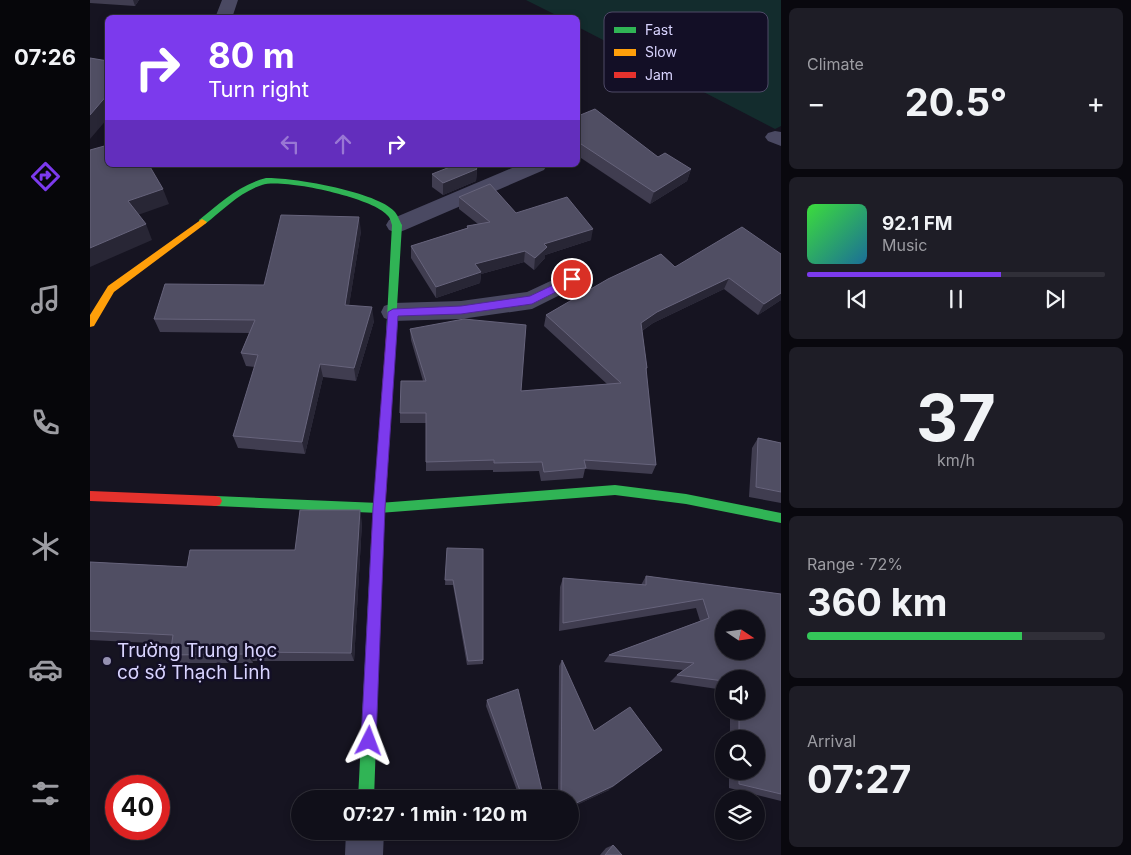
<!DOCTYPE html>
<html lang="en">
<head>
<meta charset="utf-8">
<style>
  :root { --surface:#100f19; --page:#1e1d26; --text:#f1f3f6; --muted:#9c9ca2; --line:#302f38; --accent:#7c3aed }
  body { margin:0; font-family:Inter,sans-serif; background:var(--page); color:var(--text); height:100vh; display:flex; flex-direction:column; font-size:19px; white-space:nowrap }
  * { box-sizing:border-box; margin:0 }
  p { font-size:16px; color:var(--muted) }
  .icon { flex:none; width:28px; height:28px; fill:none; stroke:currentColor; stroke-width:2; stroke-linecap:round; stroke-linejoin:round }
  .map { position:relative; flex:1; overflow:hidden }
  .drawer { display:flex; flex-direction:column; gap:8px; padding:8px; background:#09080e; width:350px }
  .drawer>* { flex:none }
  .hud { position:absolute; left:15px; top:15px; width:475px; height:152px; border-radius:8px; box-shadow:0 2px 8px #0003,0 0 0 1px var(--line); background:#7c3aed; color:#fff; overflow:hidden }
  .needle { width:32px; rotate:103deg }
  .buttons { position:absolute; left:625px; top:610px; display:grid; gap:10px }
  .buttons a { display:grid; place-items:center; width:50px; height:50px; border-radius:50%; background:var(--surface); box-shadow:0 2px 8px #0003,0 0 0 1px var(--line); font-size:25px }
  .speed { position:absolute; left:15px; top:775px; display:flex; gap:10px; font-size:25px; font-weight:700; text-align:center }
  .speed>* { display:grid; place-content:center; width:65px; height:65px; border-radius:50%; background:var(--surface); box-shadow:0 2px 8px #0003,0 0 0 1px var(--line); line-height:1 }
  .speed .limit { border:8px solid #d22; background:#fff; color:#111 }
  .pin { position:absolute; display:grid; place-items:center; width:42px; height:42px; color:#fff; margin:-21px; border:2px solid #fff; border-radius:50%; box-shadow:0 1px 5px #0007 }
  .me { position:absolute; width:55px; margin:-28px; rotate:3deg; stroke-linejoin:round; filter:drop-shadow(0 0 4px #0008) }
  .turn { display:flex; align-items:center; gap:18px; height:105px; padding:0 20px; font-size:22px }
  .turn .icon { width:65px; height:65px; stroke-width:2.5 }
  .turn b { display:block; font-size:35px; line-height:42px }
  .lanes { display:flex; align-items:center; height:48px; padding:0 20px; background:#0003; justify-content:center; gap:25px; direction:ltr }
  .lanes .off { opacity:.35 }
  .big { font-size:38px; font-weight:700; line-height:1.1 }
  .drawer .widget { flex:1; display:flex; flex-direction:column; justify-content:center; gap:8px; min-width:0; padding:0 18px; border-radius:8px; background:var(--page) }
  .drawer .dial { align-items:center; gap:0 }
  .dial b { font-size:65px; line-height:1 }
  .song { display:flex; align-items:center; gap:15px }
  .cover { width:60px; height:60px; border-radius:8px; background:linear-gradient(135deg,hsl(120 70% 55%),hsl(200 70% 35%)) }
  .played { height:5px; border-radius:2px; background:linear-gradient(90deg,var(--accent) 65%,var(--line) 65%) }
  .keys { display:flex; justify-content:space-around; direction:ltr }
  .heat { display:flex; justify-content:space-between; align-items:center; font-size:28px; direction:ltr }
  .charge { height:8px; border-radius:4px; background:linear-gradient(90deg,#34c759 72%,var(--line) 0) }
  .trip { position:absolute; left:201px; top:790px; width:288px; height:50px; border-radius:25px; background:var(--surface); box-shadow:0 2px 8px #0003,0 0 0 1px var(--line); font-weight:700; line-height:50px; text-align:center }
  main { display:flex; flex:1; min-height:0 }
  .tab-bar { display:flex; flex-direction:column; width:90px; justify-content:space-around; align-items:center; background:#06060a; color:var(--muted) }
  .tab-bar .icon { width:35px; height:35px }
  .tab-bar .selected { color:var(--accent) }
  .tab-bar b { font-size:22px; color:var(--text) }
  .map>svg:first-child { display:block }
  .green { fill:#132c2d }
  .lines { fill:none; stroke-linecap:round; stroke-linejoin:round }
  .street { fill:#4a4962; fill-rule:evenodd }
  .fast { fill:#30b455; fill-rule:evenodd }
  .slow { fill:#ff9f0a; fill-rule:evenodd }
  .jam { fill:#e5322d; fill-rule:evenodd }
  .wall { fill:#403d50 }
  .shaded-wall { fill:#282635 }
  .building { fill:#504e63; stroke:#66637b; fill-rule:evenodd }
  .route { fill:#7c3aed; stroke:#51269a }
  .poi-dot { fill:#9591b1; stroke:#130f26; stroke-width:2 }
  .labels { text-anchor:middle; dominant-baseline:central; stroke-width:5; stroke-linejoin:round; paint-order:stroke }
  .near-poi-label { font-size:19px; fill:#d9d4ff; stroke:#130f26; text-anchor:start }
  .key { fill:#130f26; stroke:#4e4a67; stroke-width:1 }
  .key-label { font-size:14px; fill:#d9d4ff }
</style>
</head>
<body>
<main>
<nav class="tab-bar">
<b>07:26</b>
<svg class="icon selected" aria-label="directions" viewBox="0 0 24 24"><path d="M12 3l9 9-9 9-9-9zM9 14v-3h6M13 9l2 2-2 2"/></svg>
<svg class="icon" aria-label="music" viewBox="0 0 24 24"><path d="M9 18V5l10-2v13"/><circle cx="6" cy="18" r="3"/><circle cx="16" cy="16" r="3"/></svg>
<svg class="icon" aria-label="phone" viewBox="0 0 24 24"><path d="M5 4h4l2 5-3 2q2 4 5 5l2-3 5 2v4C11 20 4 13 5 4z"/></svg>
<svg class="icon" aria-label="climate" viewBox="0 0 24 24"><path d="M12 3v18M4 7l16 10M4 17L20 7"/></svg>
<svg class="icon" aria-label="car" viewBox="0 0 24 24"><path d="M5 17H2v-5l4-1 3-4h7l3 4 3 1v5h-3M9 17h6M6 11h13"/><circle cx="7" cy="17" r="2"/><circle cx="17" cy="17" r="2"/></svg>
<svg class="icon" aria-label="filters" viewBox="0 0 24 24"><path d="M4 7h16M4 17h16"/><circle cx="9" cy="7" r="2"/><circle cx="15" cy="17" r="2"/></svg>
</nav>
<div class="map">
<svg width="691" height="855" viewBox="0 0 691 855">
  <rect width="100%" height="100%" fill="#161421"/>
  <!-- green -->
  <path class="green" d="M436,0H691V126L685,129L488,27V18L470,17Z"/>
  <g class="lines">
    <!-- street -->
    <path class="street" d="M132,0H148L142,18H125Z
      M685,131L691,132V146L678,141L675,137L678,133Z
      M429,165H457L454,170L315,230L307,233L299,230L296,225L299,220Z
      M482,271L490,273L494,279L490,285L442,309L371,319L303,321L294,318L291,312L294,306L303,303L371,301L437,292Z
      M256,831H294L293,855H255Z"/>
    <!-- fast -->
    <path class="fast" d="M176,178C202,177 287,192 304,211C308,215 309,220 312,225L305,339L301,340L296,336L302,225C301,222 300,217 297,215C283,198 193,178 172,185C150,192 133,210 115,224H109V220C130,203 149,185 176,178Z
      M525,485L596,494L691,513V523L596,504L525,495L289,513L126,506L122,505L120,501L122,497L126,496L289,503Z
      M287,537L291,539L293,543L284,799H268L281,543L283,539Z"/>
    <!-- slow -->
    <path class="slow" d="M112,219L117,222L115,224L24,292L4,326L0,327V315L18,286Z"/>
    <!-- jam -->
    <path class="jam" d="M301,332L306,336L293,543L291,547L287,549L283,547L281,543L296,336Z
      M0,491L126,496L130,497L132,501L130,505L126,506L0,501Z"/>
  </g>
  <!-- wall -->
  <path class="wall" d="M0,0H49L45,6L0,3Z
    M488,116L568,157L601,169L597,181L560,204L488,156Z
    M168,165H192L191,168Z
    M387,169L386,181L353,195L342,187V174Z
    M369,197L426,213L501,240L455,255V258L444,270L434,262L391,274L390,283L346,298L321,258V246L377,228V226L388,224L369,209Z
    M271,231L259,305L284,321L266,381L233,377L215,454L148,448L143,436L165,367L156,366L151,353L159,333L70,332L64,319L174,285Z
    M691,254V300L668,315L634,289L563,323L552,331L557,368L556,372L566,465L562,474L495,469L493,478L451,481L449,471L403,472V470L336,471V423H310V413L333,381L321,340L320,329L431,391L517,384L454,326L456,315L585,267Z
    M668,438L691,443V503L659,497L662,448Z
    M272,522L264,661H163V663H88L80,655L82,644L0,640V562L97,567L205,550Z
    M357,548L393,660V664L377,665L363,585H355Z
    M556,576L691,594V801L639,788V771H666V739H640V711H666V679H634V690L580,682L587,675L593,670L514,662L519,655L610,621L606,608L469,631L470,587L473,578L551,585Z
    M472,660L519,790L480,808V799H468L469,666Z
    M397,700L454,799H430L396,706Z
    M523,845L532,855H510L516,848Z"/>
  <!-- shaded-wall -->
  <path class="shaded-wall" d="M43,0H49L45,6Z
    M18,94V118L0,139V115Z
    M387,169L386,181L353,195V183Z
    M601,169L597,181L560,204L564,192Z
    M73,189L79,204L45,216L38,201Z
    M269,217L271,231L257,318L255,305Z
    M56,224L62,240L0,267V248Z
    M503,229L501,240L455,255V258L444,270L445,258L454,244Z
    M435,251L434,262L391,274L390,283L346,298V287L385,264Z
    M639,278L634,289L563,323L547,334L551,323L567,312Z
    M691,293V300L668,315L674,304Z
    M282,307L284,321L266,381L264,368Z
    M230,364L233,377L215,454L212,442Z
    M270,510L272,522L264,661L261,653Z
    M157,652L163,661V663L157,654Z
    M566,755L519,790L480,808V806Z"/>
  <!-- building -->
  <path class="building" d="M0,58L18,61V94L0,115Z
    M505,109L568,157L575,153L601,169L564,192L488,142V116Z
    M18,145V165H59L73,189L38,201L56,224L0,248V150Z
    M365,165H384L387,169L353,183L342,174Z
    M400,184L426,213L477,197L503,229L454,244L457,247L445,258L435,251L385,264L391,272L346,287L321,246L378,228L377,226L400,222L369,197Z
    M191,215L269,217L255,305L282,307L264,368L230,364L212,442L143,436L168,355L151,353L165,320L64,319L75,284L174,285Z
    M652,227L691,254V293L674,304L639,278L567,312L551,323L557,368H556L566,465L494,460L496,468L454,472L452,462L404,463V460L336,462V413H310L311,381H336L320,329L374,319L436,325L431,391L531,383L456,315L518,279L571,254L585,267Z
    M668,438L691,443V492L666,487Z
    M210,510H270L261,653L157,652V654L80,655L83,635L0,631V562L97,567L100,550H205Z
    M357,548L393,549V660L378,661L363,580H355Z
    M556,576L691,594V794L649,784V771H666V739H649V711H666V679H634V681L587,675L604,663L519,655L619,618L613,599L473,623V578L556,585ZM634,619H666V651H634Z
    M472,660L504,731L540,707L572,750L523,786L480,806V799H471Z
    M428,689L454,799H433L397,700Z
    M523,845L532,855H515Z"/>
  <!-- route -->
  <path class="route" d="M482,276L487,279L486,282L442,304L371,314L308,316L295,508L286,741L284,746L279,748L273,746L271,741L283,508L298,312L303,309L371,306L440,296Z"/>
  <!-- markers -->
  <circle class="poi-dot" cx="17" cy="661" r="5"/>
  <g class="labels">
    <!-- near-poi labels -->
    <g class="near-poi-label">
      <text x="27" y="650">Trường Trung học<tspan x="27" dy="22">cơ sở Thạch Linh</tspan></text>
    </g>
  </g>
  <!-- legend -->
  <rect x="514" y="12" width="164" height="80" rx="8" class="key"/>
  <rect x="524" y="27" width="22" height="6" fill="#30b455"/>
  <rect x="524" y="49" width="22" height="7" fill="#ff9f0a"/>
  <rect x="524" y="72" width="22" height="6" fill="#e5322d"/>
  <g class="key-label">
    <text x="555" y="35">Fast</text>
    <text x="555" y="57">Slow</text>
    <text x="555" y="80">Jam</text>
  </g>
</svg>
<div class="buttons">
<a><svg class="needle" viewBox="-14 -14 28 28"><path d="M0-13l5 13h-10z" fill="#e53935"/><path d="M0 13l5-13h-10z" fill="#9c9ca2"/></svg></a>
<a><svg class="icon" aria-label="sound" viewBox="0 0 24 24"><path d="M4 9h4l5-4v14l-5-4H4zM17 9q2 3 0 6"/></svg></a>
<a><svg class="icon" aria-label="search" viewBox="0 0 24 24"><circle cx="10" cy="10" r="6"/><path d="M15 15l6 6"/></svg></a>
<a><svg class="icon" aria-label="layers" viewBox="0 0 24 24"><path d="M12 4l9 5-9 5-9-5zM3 14l9 5 9-5"/></svg></a>
</div>
<div class="speed"><div class="limit">40</div></div>
<div class="pin" style="left:482px;top:279px;background:#d93025"><svg class="icon" aria-label="arrive" viewBox="0 0 24 24"><path d="M6 21V4h12l-3 4 3 4H6"/></svg></div>
<svg class="me" style="left:279px;top:741px" viewBox="-20 -20 40 40"><path d="M0-17L14 15 0 8-14 15z" fill="#7c3aed" stroke="#fff" stroke-width="4"/></svg>
<div class="trip">07:27 · 1 min · 120 m</div>
<div class="hud">
<div class="turn"><svg class="icon" aria-label="right" viewBox="0 0 24 24"><path d="M7 20v-9h11M14 6l5 5-5 5"/></svg><div><b>80 m</b>Turn right</div></div>
<div class="lanes"><svg class="icon off" aria-label="left" viewBox="0 0 24 24"><path d="M17 20v-9H6M10 6l-5 5 5 5"/></svg><svg class="icon off" aria-label="ahead" viewBox="0 0 24 24"><path d="M12 20V5M6 11l6-6 6 6"/></svg><svg class="icon" aria-label="right" viewBox="0 0 24 24"><path d="M7 20v-9h11M14 6l5 5-5 5"/></svg></div>
</div>
</div>
<section class="drawer">
<div class="widget"><p>Climate</p>
<div class="heat"><a>−</a><b class="big">20.5°</b><a>+</a></div>
</div>
<div class="widget">
<div class="song"><i class="cover"></i><div><b>92.1 FM</b><p>Music</p></div></div>
<div class="played"></div>
<div class="keys"><svg class="icon" aria-label="previous" viewBox="0 0 24 24"><path d="M18 5L8 12l10 7zM5 5v14"/></svg><svg class="icon" aria-label="pause" viewBox="0 0 24 24"><path d="M8 5v14M16 5v14"/></svg><svg class="icon" aria-label="next" viewBox="0 0 24 24"><path d="M6 5l10 7-10 7zM19 5v14"/></svg></div>
</div>
<div class="widget dial"><b>37</b><p>km/h</p></div>
<div class="widget"><p>Range · 72%</p><b class="big">360 km</b><div class="charge"></div></div>
<div class="widget"><p>Arrival</p><b class="big">07:27</b></div>
</section>
</main>
</body>
</html>
